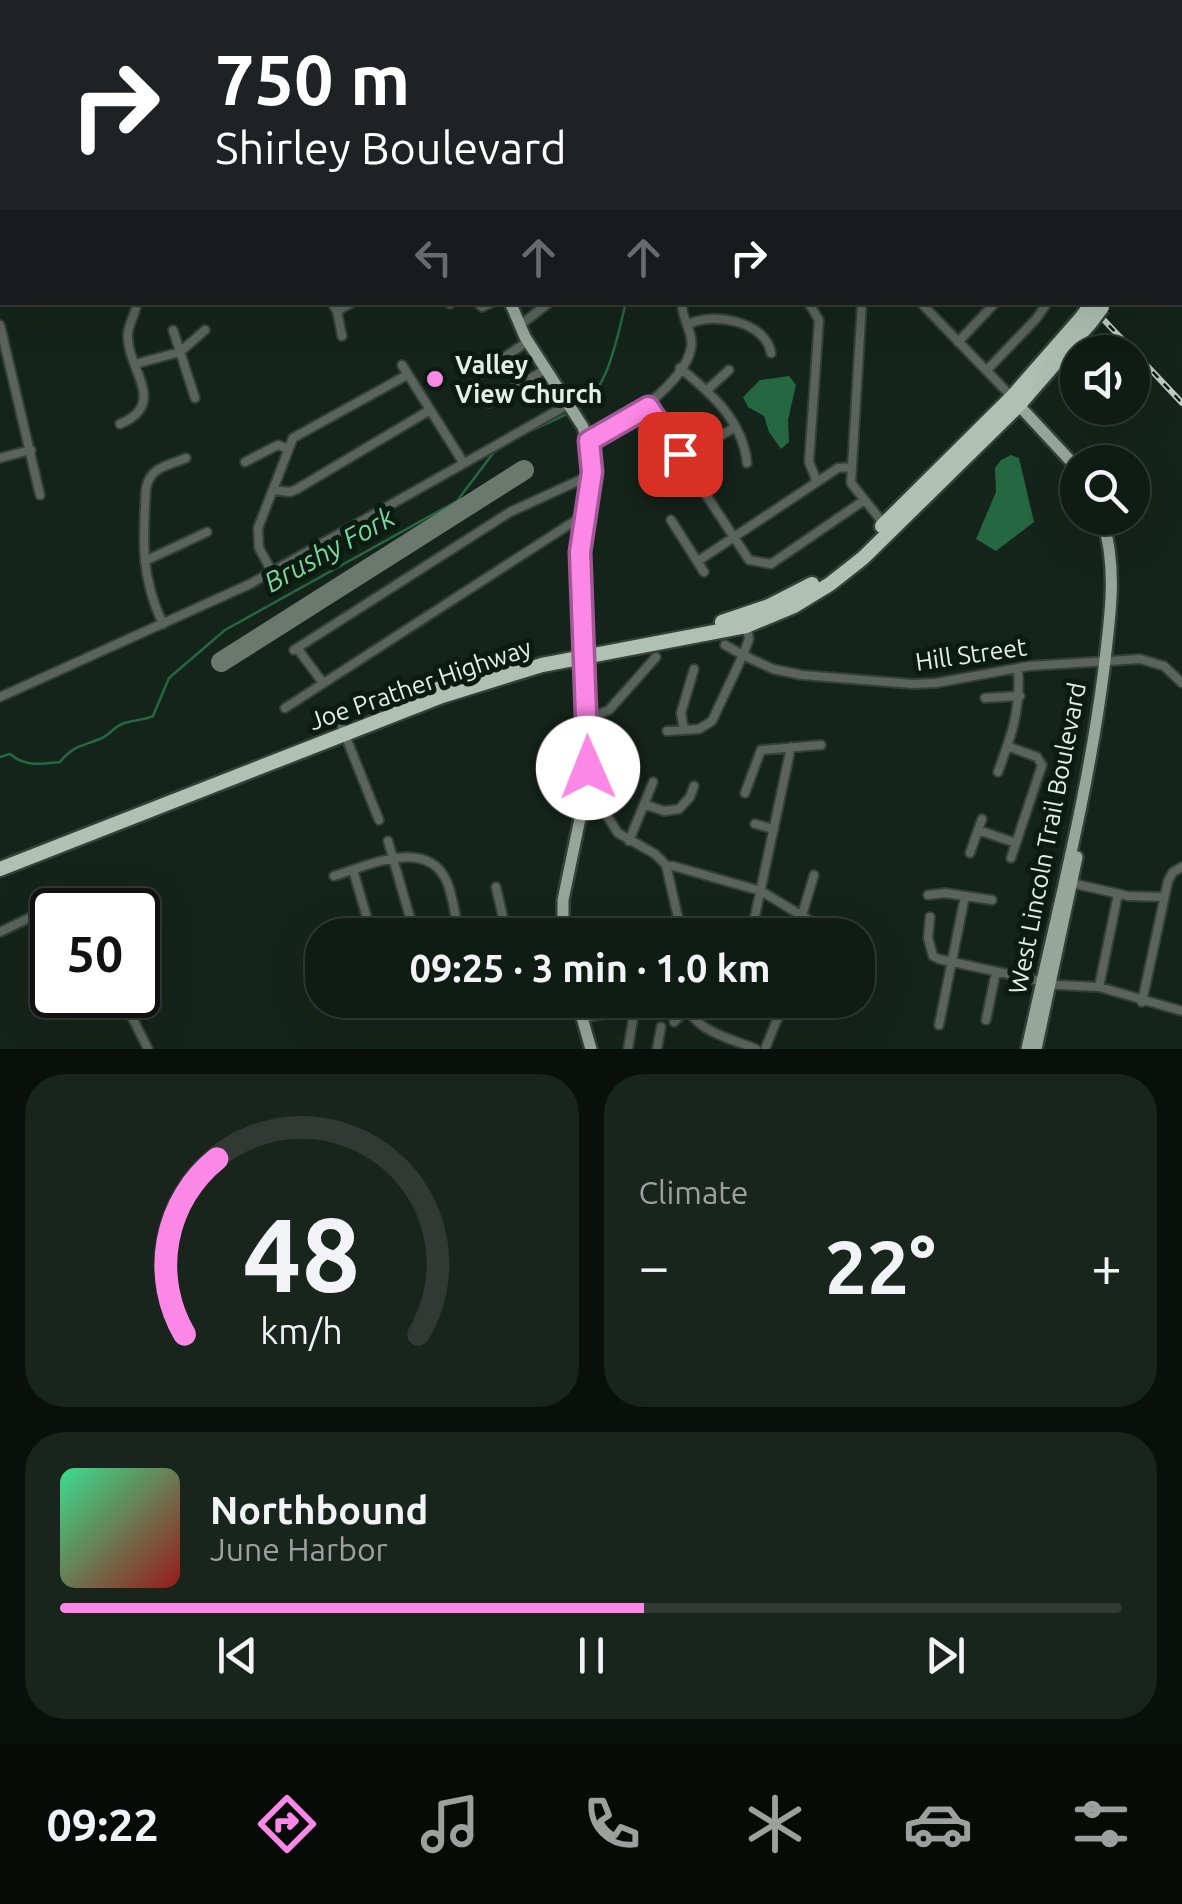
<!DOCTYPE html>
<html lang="en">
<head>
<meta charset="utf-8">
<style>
  :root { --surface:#101b14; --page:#19241d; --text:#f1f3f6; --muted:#9ca1a0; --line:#303934; --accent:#fb87e6 }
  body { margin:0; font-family:Ubuntu,sans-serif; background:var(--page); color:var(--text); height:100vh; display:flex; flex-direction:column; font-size:38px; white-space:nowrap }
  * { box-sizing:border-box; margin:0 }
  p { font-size:32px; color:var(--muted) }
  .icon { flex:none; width:55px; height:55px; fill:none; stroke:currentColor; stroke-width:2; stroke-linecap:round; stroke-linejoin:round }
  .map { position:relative; height:1049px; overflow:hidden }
  .drawer { display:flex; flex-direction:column; gap:25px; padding:25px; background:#090f0b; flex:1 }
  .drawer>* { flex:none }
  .banner { position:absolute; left:0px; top:0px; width:1182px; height:305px; box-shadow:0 10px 40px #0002,0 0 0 2px var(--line); background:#202124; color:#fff; overflow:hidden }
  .tools { position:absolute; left:1060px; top:335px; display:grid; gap:20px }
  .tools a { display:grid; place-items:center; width:90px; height:90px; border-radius:50%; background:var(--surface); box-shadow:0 10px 40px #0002,0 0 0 2px var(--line); font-size:50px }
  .speed { position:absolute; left:30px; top:888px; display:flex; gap:20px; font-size:50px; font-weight:700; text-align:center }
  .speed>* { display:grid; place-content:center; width:130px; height:130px; border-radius:50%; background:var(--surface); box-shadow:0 10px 40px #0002,0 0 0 2px var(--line); line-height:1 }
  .speed .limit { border:5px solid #111; border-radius:15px; background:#fff; color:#111 }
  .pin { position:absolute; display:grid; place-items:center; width:85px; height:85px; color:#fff; margin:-42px; border-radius:20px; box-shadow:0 5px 15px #0006 }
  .me { position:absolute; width:110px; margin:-55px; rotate:359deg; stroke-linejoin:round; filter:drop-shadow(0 0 8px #0008) }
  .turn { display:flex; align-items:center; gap:35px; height:210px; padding:0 50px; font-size:45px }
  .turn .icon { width:130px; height:130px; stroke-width:2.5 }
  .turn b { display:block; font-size:70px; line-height:85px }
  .lanes { display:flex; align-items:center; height:95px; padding:0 50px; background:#0003; justify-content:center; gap:50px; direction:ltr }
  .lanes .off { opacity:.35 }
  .big { font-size:75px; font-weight:700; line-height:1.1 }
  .drawer .card { flex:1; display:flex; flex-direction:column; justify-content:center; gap:15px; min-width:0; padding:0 35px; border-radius:40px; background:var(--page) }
  .drawer .dial { align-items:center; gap:0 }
  .dial svg { height:260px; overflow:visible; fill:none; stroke:var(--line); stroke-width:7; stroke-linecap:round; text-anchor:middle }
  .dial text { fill:var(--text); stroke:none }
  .song { display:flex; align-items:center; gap:30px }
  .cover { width:120px; height:120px; border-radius:15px; background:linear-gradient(135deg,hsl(150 70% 55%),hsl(0 70% 35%)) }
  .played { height:10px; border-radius:5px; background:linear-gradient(90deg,var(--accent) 55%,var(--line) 55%) }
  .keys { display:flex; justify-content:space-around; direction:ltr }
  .heat { display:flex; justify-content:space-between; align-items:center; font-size:55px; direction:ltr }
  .drawer .tiles { flex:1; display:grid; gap:25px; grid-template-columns:1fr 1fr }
  .card:last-child { grid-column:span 2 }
  .trip { position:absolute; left:305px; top:918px; width:570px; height:100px; border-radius:40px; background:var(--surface); box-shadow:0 10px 40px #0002,0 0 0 2px var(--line); font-weight:700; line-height:100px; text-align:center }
  .menu { display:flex; height:160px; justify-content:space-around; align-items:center; background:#060b08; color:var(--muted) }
  .menu .icon { width:70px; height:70px }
  .menu .current { color:var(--accent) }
  .menu b { font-size:45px; color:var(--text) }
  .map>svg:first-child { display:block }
  .water { fill:#256740 }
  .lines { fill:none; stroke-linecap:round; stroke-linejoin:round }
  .stream { stroke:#256740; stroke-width:2.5 }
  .runway { stroke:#6b786e; stroke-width:20 }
  .minor-casing { stroke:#324037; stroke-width:12 }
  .major-casing { stroke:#324037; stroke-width:16 }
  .highway-casing { stroke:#324037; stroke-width:19 }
  .minor { stroke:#5b635d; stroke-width:8 }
  .major { stroke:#97a69b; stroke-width:11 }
  .highway { stroke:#aec1b3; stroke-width:14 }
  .rail-casing { stroke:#c1ccc3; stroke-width:6 }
  .rail { stroke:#0c1b11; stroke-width:2.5; stroke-dasharray:8; stroke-linecap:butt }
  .highway-bridge-casing { stroke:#324037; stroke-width:19; stroke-linecap:butt }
  .highway-bridge { stroke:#aec1b3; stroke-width:14 }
  .route-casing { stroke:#a35896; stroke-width:25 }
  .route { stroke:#fb87e6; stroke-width:18 }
  .poi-dot { fill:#fb87e6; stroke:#0c1b11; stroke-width:4 }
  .labels { text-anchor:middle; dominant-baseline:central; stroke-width:10; stroke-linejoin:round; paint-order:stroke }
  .poi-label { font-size:25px; font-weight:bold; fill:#e4eee6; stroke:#0c1b11; text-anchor:start }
  .street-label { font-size:25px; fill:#e4eee6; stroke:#0c1b11 }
  .water-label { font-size:28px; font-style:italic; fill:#7ad69a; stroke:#0c1b11 }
</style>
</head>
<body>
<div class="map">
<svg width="1182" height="1049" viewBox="0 0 1182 1049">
  <rect width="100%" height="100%" fill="#15241a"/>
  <!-- water -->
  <path class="water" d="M789,376L796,385L788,420L789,442L781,449L769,432L764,416L748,407L743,397L760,380Z
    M1011,455L1019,458L1034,522L996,551L976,539L996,492L995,468L1001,460Z"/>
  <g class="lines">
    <!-- stream -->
    <path class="stream" d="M713,0L716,2
      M577,410C609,390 617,337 626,302
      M0,757L10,754C25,767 41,764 60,762C73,745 84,746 102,738C109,735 114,727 122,724C131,720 142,721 153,716L169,678L225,630L457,501L494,452L526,433L569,413"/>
    <!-- runway -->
    <path class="runway" d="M221,662L524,470"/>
    <!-- minor casing -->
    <g class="minor-casing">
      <path id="minor" d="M199,0L201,2
        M296,0L298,2
        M619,0L626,2
        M992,0V2
        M221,2L225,0
        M333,2L336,0
        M389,2L391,0
        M488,2L489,0
        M542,2L543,0
        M592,2L593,0
        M935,2L936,0
        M1041,2V0
        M1077,2V0
        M1180,81L1182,78
        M0,103L2,104
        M0,242L2,246
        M0,293L2,292
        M331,302L337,311L342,336
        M477,302L482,307L493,302
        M808,302L819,320L809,462L817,482
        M862,302L851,483L884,524
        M920,302L1012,397
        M450,304L452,302
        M337,311L353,302
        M0,325L40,495
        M687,325C711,311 766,321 771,353
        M519,326L550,302
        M173,330L195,398
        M958,342L996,302
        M135,364L180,352L205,330
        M402,365L463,462
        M680,368C711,393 743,421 747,463
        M987,370L1036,319L1048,302
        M479,375L528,341
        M707,390L729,370
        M489,403L546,369
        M648,407L749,560L771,564L863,501
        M120,424C170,403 125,368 128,333C129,322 136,314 137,302
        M717,438L735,427
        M589,441C620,428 685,383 691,348C694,332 681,319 682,302
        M0,458L31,450
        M245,462L278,445L288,449
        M273,490L290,492L297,489L430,410
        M671,520L704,572
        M145,561L207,532
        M698,561L838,468L852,467
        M272,572L259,548L258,528L293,438L407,375
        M163,624C140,576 143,540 146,488C151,466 168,466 186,458
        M746,624L749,639L743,655L773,669L802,675L913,684L936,683L1029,666L1140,659L1164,666L1182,683
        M297,648L323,683
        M294,650L510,512L591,475
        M0,697L250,584L569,404
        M985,698L1020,696
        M285,708L584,515
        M587,719L609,710L656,657
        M341,725L379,820
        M684,730L681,713L694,669
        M667,731L699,729L712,721L743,655L725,645
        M1007,746L1037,757L1042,765L1011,858
        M998,772C1012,734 1021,709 1018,668
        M586,792L600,805L618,833L655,854L666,865L682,935
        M745,793L761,750L821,745
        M646,805L664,811L679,809L690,797L694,786
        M982,819L978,830L1016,843
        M755,824L774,829
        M388,841L415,935
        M629,841L653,782
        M970,853L978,830
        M667,867L673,866L761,891L822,928
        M353,870L372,935
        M334,876C367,866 428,836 447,882C454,899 454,918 461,935
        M1071,883L1128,896L1164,897
        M496,887L507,935
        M928,895L945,893L992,900
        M802,915L814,875
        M930,917L928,938L933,956L939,959L1058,985L1099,987L1182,1011
        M0,932L31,917L52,914
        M751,935L791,747
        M1099,987L1118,894
        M121,995L148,1049
        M685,1000C691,1031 730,1038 756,1049
        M751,1000L782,1009
        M1142,1002L1168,881L1173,872L1182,867
        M583,1018L604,1014
        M986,1020L996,972
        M674,1022L687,1009
        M939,1025L965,896
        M628,1049L633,1019
        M657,1049L661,1027
        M765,1049L785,1000"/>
    </g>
    <!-- major casing -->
    <g class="major-casing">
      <path id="major" d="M422,0L424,2
        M510,302L525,337L583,427L592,457L581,552L587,785L563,900V935
        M1013,399L1078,469
        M577,1000L591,1049
        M1027,1049C1054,923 1088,797 1104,668C1110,617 1118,568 1102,518
        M1036,1049L1077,857"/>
    </g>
    <!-- highway casing -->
    <g class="highway-casing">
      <path id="highway" d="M1180,156L1182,152
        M1180,176L1182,173
        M882,526L1012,397L1082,317
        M722,622L769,606L812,584
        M398,703L509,664
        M0,869L442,696L542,665L746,626L794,606L830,584L863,558L1018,406L1090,323"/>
    </g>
    <!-- minor -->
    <use href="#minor" class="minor"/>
    <!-- major -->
    <use href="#major" class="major"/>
    <!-- highway -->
    <use href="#highway" class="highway"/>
    <!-- rail casing -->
    <g class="rail-casing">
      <path id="rail" d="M879,0L884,2
        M1087,302L1182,403"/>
    </g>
    <!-- rail -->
    <use href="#rail" class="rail"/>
    <!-- highway-bridge casing -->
    <g class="highway-bridge-casing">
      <path id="highway-bridge" d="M1082,317L1093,302
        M1090,323L1102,307"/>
    </g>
    <!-- highway-bridge -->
    <use href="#highway-bridge" class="highway-bridge"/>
  </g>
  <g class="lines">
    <!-- route casing -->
    <g class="route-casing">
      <path id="route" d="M588,768L580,552L592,472L589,441L648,407L680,454"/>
    </g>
    <!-- route -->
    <use href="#route" class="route"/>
  </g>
  <!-- markers -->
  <circle class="poi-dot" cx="435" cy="379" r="10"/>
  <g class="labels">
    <!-- poi labels -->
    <g class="poi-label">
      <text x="455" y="365">Valley<tspan x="455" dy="29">View Church</tspan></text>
    </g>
    <!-- street labels -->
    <g class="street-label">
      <text transform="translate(971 654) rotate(-8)">Hill Street</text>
      <text transform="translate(420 684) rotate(-19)">Joe Prather Highway</text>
      <text transform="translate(1047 838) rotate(-79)">West Lincoln Trail Boulevard</text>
    </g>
    <!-- water labels -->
    <g class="water-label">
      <text transform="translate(329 549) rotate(-29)">Brushy Fork</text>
    </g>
  </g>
</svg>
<div class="tools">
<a><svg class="icon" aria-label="sound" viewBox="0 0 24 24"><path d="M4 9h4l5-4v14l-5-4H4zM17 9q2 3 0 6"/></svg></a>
<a><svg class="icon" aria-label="search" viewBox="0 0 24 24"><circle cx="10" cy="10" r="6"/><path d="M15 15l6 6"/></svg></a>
</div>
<div class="speed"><div class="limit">50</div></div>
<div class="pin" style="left:680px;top:454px;background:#d93025"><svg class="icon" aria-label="arrive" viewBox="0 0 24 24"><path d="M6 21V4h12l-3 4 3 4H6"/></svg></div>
<svg class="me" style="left:588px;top:768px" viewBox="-20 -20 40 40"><circle r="19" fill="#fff"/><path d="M0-13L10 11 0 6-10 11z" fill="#fb87e6"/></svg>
<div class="trip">09:25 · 3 min · 1.0 km</div>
<div class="banner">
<div class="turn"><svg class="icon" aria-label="right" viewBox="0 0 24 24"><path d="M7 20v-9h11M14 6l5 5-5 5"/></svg><div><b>750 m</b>Shirley Boulevard</div></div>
<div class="lanes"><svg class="icon off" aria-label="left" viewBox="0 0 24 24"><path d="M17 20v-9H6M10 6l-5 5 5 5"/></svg><svg class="icon off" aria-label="ahead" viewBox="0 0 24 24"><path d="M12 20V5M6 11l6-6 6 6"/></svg><svg class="icon off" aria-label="ahead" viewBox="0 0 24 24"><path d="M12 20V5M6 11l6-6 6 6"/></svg><svg class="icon" aria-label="right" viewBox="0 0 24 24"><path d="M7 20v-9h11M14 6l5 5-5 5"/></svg></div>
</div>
</div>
<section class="drawer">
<div class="tiles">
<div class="card dial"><svg viewBox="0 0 100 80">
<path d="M14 69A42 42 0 1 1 86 69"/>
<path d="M14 69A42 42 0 0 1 24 15" stroke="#fb87e6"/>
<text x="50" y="56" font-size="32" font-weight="700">48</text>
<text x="50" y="72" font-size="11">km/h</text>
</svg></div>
<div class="card"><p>Climate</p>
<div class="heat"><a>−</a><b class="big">22°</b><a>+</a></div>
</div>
<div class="card">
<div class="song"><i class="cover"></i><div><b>Northbound</b><p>June Harbor</p></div></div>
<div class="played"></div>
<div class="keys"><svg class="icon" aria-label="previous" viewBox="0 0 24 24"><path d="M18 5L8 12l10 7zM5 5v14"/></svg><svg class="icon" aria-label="pause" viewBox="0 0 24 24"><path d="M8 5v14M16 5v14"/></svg><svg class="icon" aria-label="next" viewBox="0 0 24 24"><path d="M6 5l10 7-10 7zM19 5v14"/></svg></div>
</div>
</div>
</section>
<nav class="menu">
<b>09:22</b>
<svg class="icon current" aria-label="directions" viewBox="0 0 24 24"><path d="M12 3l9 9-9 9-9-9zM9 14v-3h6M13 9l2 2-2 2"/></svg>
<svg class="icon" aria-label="music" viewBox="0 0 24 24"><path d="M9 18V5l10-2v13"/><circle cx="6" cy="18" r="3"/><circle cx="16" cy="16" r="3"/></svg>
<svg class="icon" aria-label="phone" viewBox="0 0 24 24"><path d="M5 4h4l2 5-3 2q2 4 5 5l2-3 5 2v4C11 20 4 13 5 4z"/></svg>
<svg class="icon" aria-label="climate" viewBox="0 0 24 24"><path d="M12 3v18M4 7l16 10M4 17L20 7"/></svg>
<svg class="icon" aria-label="car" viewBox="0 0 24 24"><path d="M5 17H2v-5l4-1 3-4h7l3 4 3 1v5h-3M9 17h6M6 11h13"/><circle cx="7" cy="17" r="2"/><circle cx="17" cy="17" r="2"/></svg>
<svg class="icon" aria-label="filters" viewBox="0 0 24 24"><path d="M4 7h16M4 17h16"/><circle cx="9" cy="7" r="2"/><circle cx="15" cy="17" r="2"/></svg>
</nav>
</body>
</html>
